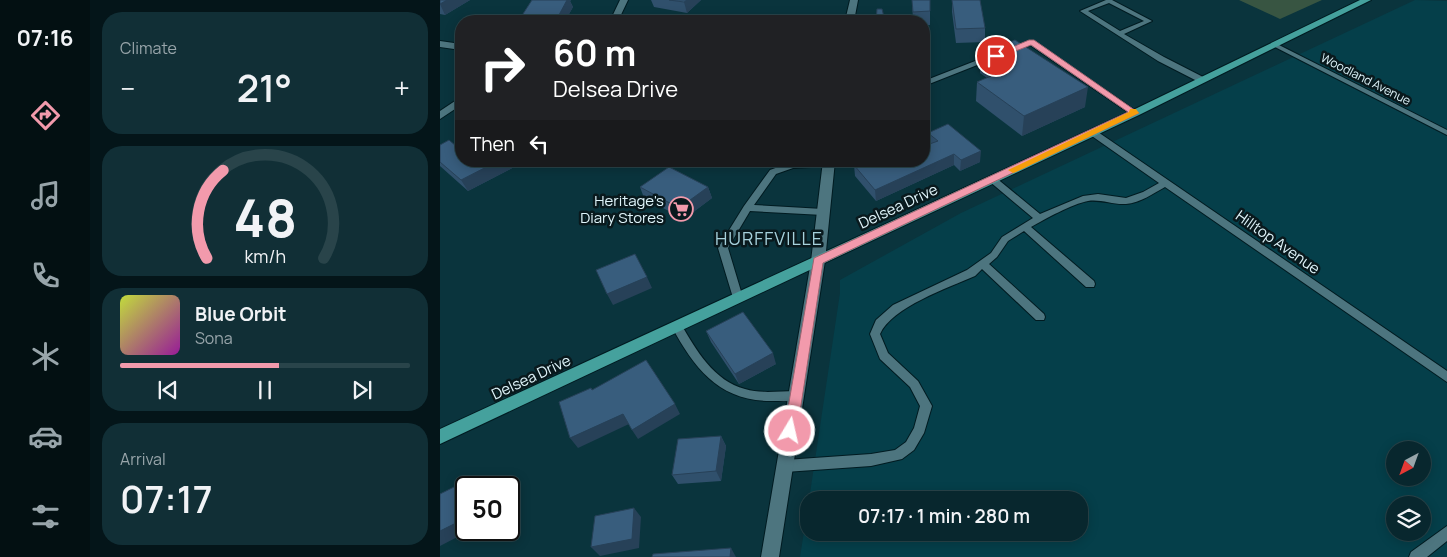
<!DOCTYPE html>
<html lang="en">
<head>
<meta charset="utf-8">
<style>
  :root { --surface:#08272e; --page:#112f36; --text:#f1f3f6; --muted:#98a5aa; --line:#29444a; --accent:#f29aac }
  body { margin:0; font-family:Manrope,sans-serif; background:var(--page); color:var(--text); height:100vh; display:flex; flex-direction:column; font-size:19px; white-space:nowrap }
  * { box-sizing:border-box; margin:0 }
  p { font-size:16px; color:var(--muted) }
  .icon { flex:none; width:28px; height:28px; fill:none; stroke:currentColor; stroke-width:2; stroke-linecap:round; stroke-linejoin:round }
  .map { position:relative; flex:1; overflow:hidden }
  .panel { display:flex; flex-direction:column; gap:12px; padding:12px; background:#041519; width:350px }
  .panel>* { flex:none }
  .banner { position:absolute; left:15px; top:15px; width:475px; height:152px; border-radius:20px; box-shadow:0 2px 12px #0003,0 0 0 1px var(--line); background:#202124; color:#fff; overflow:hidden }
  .needle { width:32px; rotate:221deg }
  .fabs { position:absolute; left:946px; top:441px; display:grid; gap:10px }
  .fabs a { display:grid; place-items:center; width:45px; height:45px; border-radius:50%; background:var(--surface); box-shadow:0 2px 12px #0003,0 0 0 1px var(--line); font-size:25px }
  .speed { position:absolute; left:15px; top:476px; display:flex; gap:10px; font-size:25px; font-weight:700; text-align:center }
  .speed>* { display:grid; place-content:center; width:65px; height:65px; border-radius:50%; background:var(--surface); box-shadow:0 2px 12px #0003,0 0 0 1px var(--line); line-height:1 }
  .speed .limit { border:2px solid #111; border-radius:8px; background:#fff; color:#111 }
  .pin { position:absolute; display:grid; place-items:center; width:42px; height:42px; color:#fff; margin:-21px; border:2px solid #fff; border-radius:50%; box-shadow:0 1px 5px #0007 }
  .me { position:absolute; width:55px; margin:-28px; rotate:9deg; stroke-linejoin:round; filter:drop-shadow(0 0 4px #0008) }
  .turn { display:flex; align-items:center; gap:18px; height:105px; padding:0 15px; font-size:22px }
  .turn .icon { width:65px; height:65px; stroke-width:2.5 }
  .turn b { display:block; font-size:35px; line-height:42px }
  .then { display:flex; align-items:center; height:48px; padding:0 15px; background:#0003; gap:10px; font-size:19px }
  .big { font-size:38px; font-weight:600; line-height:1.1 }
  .panel .tile { flex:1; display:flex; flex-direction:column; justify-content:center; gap:8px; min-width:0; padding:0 18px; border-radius:20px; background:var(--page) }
  .panel .dial { align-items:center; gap:0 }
  .dial svg { height:130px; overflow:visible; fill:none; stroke:var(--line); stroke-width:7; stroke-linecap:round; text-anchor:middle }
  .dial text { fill:var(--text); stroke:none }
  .song { display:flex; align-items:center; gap:15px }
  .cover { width:60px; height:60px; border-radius:8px; background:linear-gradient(135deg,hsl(70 70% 55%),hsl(300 70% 35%)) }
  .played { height:5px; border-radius:2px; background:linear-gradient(90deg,var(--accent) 55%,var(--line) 55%) }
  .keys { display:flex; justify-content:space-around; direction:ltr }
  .heat { display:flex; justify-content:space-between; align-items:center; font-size:28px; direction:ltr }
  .trip { position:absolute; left:360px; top:491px; width:288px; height:50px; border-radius:20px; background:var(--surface); box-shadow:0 2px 12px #0003,0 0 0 1px var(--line); font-weight:600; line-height:50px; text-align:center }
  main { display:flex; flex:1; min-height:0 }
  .dock { display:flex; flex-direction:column; width:90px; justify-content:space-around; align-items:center; background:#031012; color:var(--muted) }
  .dock .icon { width:35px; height:35px }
  .dock .current { color:var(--accent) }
  .dock b { font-size:22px; color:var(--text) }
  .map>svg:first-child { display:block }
  .built { fill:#053f4a; fill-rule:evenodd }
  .green { fill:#385542 }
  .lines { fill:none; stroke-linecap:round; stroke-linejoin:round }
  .service-casing { stroke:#001b21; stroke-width:2 }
  .minor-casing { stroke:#001b21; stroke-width:2 }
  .secondary-casing { stroke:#001b21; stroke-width:2 }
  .primary-casing { stroke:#001b21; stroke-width:2 }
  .service { fill:#4d757f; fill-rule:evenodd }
  .minor { fill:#4d757f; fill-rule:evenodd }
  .secondary { fill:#4d757f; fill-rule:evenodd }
  .primary { fill:#45a19d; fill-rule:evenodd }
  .wall { fill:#30506c }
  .shaded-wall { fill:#274158 }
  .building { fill:#385d7d; stroke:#274158 }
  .route { fill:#f29aac; stroke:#9d6470 }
  .slow { fill:#f59e0b }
  .labels { text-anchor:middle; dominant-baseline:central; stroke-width:5; stroke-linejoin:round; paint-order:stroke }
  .far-street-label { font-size:12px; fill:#dff4fa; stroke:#09191d }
  .poi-label { font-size:15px; fill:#dff4fa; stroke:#09191d; text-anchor:end }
  .street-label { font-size:15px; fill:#dff4fa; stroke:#09191d }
  .quarter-label { font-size:18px; letter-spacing:1px; fill:#a6d1dc; stroke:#09191d }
</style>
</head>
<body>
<main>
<nav class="dock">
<b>07:16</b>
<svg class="icon current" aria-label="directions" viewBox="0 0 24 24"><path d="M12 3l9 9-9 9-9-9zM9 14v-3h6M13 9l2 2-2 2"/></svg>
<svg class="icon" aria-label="music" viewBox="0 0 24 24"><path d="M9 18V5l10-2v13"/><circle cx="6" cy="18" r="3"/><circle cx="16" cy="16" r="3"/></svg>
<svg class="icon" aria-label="phone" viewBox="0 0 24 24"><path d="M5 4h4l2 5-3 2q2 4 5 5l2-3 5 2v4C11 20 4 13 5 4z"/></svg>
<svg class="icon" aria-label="climate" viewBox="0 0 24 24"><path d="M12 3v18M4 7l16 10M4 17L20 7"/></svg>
<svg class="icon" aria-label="car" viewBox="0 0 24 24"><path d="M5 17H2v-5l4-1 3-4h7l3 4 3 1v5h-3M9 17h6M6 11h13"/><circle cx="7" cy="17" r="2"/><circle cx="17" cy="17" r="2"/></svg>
<svg class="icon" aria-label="filters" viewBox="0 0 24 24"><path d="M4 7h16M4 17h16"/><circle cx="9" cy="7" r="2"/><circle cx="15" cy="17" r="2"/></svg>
</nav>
<section class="panel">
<div class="tile"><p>Climate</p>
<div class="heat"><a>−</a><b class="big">21°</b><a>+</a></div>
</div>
<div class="tile dial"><svg viewBox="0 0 100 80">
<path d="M14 69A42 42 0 1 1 86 69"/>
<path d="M14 69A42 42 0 0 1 24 15" stroke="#f29aac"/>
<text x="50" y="56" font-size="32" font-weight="700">48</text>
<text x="50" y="72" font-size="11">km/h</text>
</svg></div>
<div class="tile">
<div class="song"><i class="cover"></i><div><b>Blue Orbit</b><p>Sona</p></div></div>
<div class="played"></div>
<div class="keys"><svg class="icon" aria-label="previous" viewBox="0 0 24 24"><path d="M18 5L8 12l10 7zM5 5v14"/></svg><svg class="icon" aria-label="pause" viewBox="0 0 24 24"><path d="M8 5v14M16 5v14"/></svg><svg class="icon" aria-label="next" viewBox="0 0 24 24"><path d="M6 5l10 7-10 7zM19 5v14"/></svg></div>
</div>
<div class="tile"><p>Arrival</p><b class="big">07:17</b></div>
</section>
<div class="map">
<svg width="1007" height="557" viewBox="0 0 1007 557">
  <rect width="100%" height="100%" fill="#0a343d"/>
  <!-- built -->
  <path class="built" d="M975,0L1007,1V557H360L369,500V532H639V500H369L400,293V280L521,213ZM955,450H982V478H955ZM955,505H982V532H955Z"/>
  <!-- green -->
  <path class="green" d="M799,0H882L840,19Z"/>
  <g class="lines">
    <!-- service casing -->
    <g class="service-casing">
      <path id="service" d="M666,0H672L712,21L684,34L724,57L765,78V82H759L718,61L640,11ZM669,3L704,21L680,31L648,11Z
        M589,41H593L699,113L698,115H692L590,45L572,52L568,50Z
        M835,43L1007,130V135L833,46V44Z
        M548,56L555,58L484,86V81Z
        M649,130H655L1007,371V382L725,187C714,193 700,203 686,204C673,205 661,199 648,201C632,204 605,219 591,227L654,281L655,284L654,287H646L584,231L568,241L557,257L549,264L604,314L605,317L604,320H596L542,269L535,276C508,288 452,307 440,334L448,353L478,381L492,406L484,433L474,450L462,459L431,466L345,472L341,470L339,466L341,462L345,460L431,454L455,450L466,442L474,428L480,406L470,387L440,359L430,334L436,320L453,305L527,270L551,253L562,237L593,218L549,181L548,179L549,177H555L600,214L643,196L658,194L686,198L703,192L719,183L649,134Z
        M392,161V165L389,166L353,168L336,174L314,205L383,209L388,212L383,215L310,211L288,248L303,298L302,301H294L278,248L304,206L330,170L352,162Z
        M237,323L241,324C256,350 274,381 305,389C321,394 339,391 356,391L360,393L362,396L360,399C352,402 342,401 333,401C281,402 255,370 232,327L233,324Z
        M1007,526V541L987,557H969L971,552Z"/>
    </g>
    <!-- minor casing -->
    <g class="minor-casing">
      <path id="minor" d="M180,0H188L178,21H170Z
        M0,41L21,44V50L0,47Z
        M21,97V105L0,119V111Z"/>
    </g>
    <!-- secondary casing -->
    <g class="secondary-casing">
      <path id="secondary" d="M410,0H418L414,21H405Z
        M383,161H395L385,261L339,557H321L371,261Z"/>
    </g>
    <!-- primary casing -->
    <g class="primary-casing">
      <path id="primary" d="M920,0H931L699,115L0,444V429L691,111Z"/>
    </g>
    <!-- service -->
    <use href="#service" class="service"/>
    <!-- minor -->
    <use href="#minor" class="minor"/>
    <!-- secondary -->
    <use href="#secondary" class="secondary"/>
    <!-- primary -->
    <use href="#primary" class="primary"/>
  </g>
  <!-- wall -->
  <path class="wall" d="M0,0H30L5,15L0,14Z
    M92,0H131L130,1L133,7L125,21H83L81,17Z
    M211,0H261L247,13L214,7Z
    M472,0H490V25H484V21H473Z
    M512,0L545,28V42L516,43L512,12Z
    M540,54L645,107L582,136L536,101L537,82L547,78L540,73Z
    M488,133L540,162L520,171L514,165L436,201L415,176L414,165L445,162L489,144Z
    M0,145L16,146L21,161H75L78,165L28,191L0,166Z
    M200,187H268L272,198L244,219L204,198Z
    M266,331L336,364L299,384L271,342Z
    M281,436L286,446L281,481L238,484L232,475Z"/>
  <!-- shaded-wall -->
  <path class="shaded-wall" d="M7,0H30L5,15L0,4Z
    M123,0H131L130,1L133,7L125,21H121L119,15Z
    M247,0H261L247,13L244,2Z
    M648,87L645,107L582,136L584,116Z
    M541,151L540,162L520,171L521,160Z
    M514,154V165L436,201L435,190Z
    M58,161H75L78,165L28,191L21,180Z
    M268,187L272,198L244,219L239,208Z
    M207,277L212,288L173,305L167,294Z
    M333,353L336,364L299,384L295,374Z
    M235,404L240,414L198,439L192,430Z
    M183,414L189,424L138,448L130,438Z
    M281,436L286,446L281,481L276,471Z
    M32,478L42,488H35Z
    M194,508L201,517L199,548L160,556L151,547Z
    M26,518V530H31L0,546V531Z
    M291,548L296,557H290Z"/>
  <!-- building -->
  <path class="building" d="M0,0H7L0,4Z
    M92,0H127L119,15L81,17Z
    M229,0H247L244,2Z
    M472,0H490V11L473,12Z
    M512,0H540L545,28L516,29Z
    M437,9H442L445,21H436Z
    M575,40L648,87L584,116L537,82L565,70L540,54Z
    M508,124L541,151L521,160L514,154L435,190L414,165L424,161H444L445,162L448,161H484V146L498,141L488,133Z
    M9,140L16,146L21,143V161H58L21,180L0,162V145Z
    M229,167L268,187L239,208L200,187Z
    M195,254L207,277L167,294L156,270Z
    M303,312L333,353L295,374L266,331Z
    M206,360L235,404L192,430L183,414L130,438L119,402L151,388L152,390Z
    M281,436L276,471L232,475L238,439Z
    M32,478L35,488H26V518L0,531V494Z
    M194,508L192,539L151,547L155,516Z
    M291,548L290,557H212L213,554Z"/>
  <!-- route -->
  <path class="route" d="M589,40H594L699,113L383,263L357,431L355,436L350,437L346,436L344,431L374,258L688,112L591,45L558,58L551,56Z"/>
  <!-- slow -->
  <path class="slow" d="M690,109H696L699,113L576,172L573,173L568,170L689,112Z"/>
  <!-- icons -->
  <defs>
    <g id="supermarket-ring" transform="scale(1.25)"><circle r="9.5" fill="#09191d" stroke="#f29aac" stroke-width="1.5"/><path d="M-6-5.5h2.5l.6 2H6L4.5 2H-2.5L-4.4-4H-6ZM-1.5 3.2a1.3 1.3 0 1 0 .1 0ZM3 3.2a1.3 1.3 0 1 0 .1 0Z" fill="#f29aac"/></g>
  </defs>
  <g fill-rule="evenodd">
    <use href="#supermarket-ring" x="241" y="209"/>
  </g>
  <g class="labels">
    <!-- far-street labels -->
    <g class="far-street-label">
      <text transform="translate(926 79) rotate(27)">Woodland Avenue</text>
    </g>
    <!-- poi labels -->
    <g class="poi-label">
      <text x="224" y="200">Heritage's<tspan x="224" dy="17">Diary Stores</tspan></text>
    </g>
    <!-- street labels -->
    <g class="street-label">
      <text transform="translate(458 206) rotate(-25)">Delsea Drive</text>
      <text transform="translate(838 242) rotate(35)">Hilltop Avenue</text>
      <text transform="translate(91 377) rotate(-25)">Delsea Drive</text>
    </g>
    <!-- quarter labels -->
    <g class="quarter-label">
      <text x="329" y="238">HURFFVILLE</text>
    </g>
  </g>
</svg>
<div class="fabs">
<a><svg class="needle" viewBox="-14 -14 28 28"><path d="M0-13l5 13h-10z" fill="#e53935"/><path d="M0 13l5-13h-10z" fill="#98a5aa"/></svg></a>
<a><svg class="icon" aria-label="layers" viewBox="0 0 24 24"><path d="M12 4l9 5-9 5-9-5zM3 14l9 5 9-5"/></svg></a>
</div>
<div class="speed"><div class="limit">50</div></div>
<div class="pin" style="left:556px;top:56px;background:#d93025"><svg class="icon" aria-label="arrive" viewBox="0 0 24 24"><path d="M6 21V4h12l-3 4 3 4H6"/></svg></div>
<svg class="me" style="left:350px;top:431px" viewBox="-20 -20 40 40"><circle r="17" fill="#f29aac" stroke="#fff" stroke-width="3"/><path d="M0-11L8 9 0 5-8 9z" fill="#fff"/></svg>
<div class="trip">07:17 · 1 min · 280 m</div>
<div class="banner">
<div class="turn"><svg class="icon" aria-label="right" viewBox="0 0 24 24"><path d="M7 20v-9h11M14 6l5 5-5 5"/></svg><div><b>60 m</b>Delsea Drive</div></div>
<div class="then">Then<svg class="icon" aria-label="left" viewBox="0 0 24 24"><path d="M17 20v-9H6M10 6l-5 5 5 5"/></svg></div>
</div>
</div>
</main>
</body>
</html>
